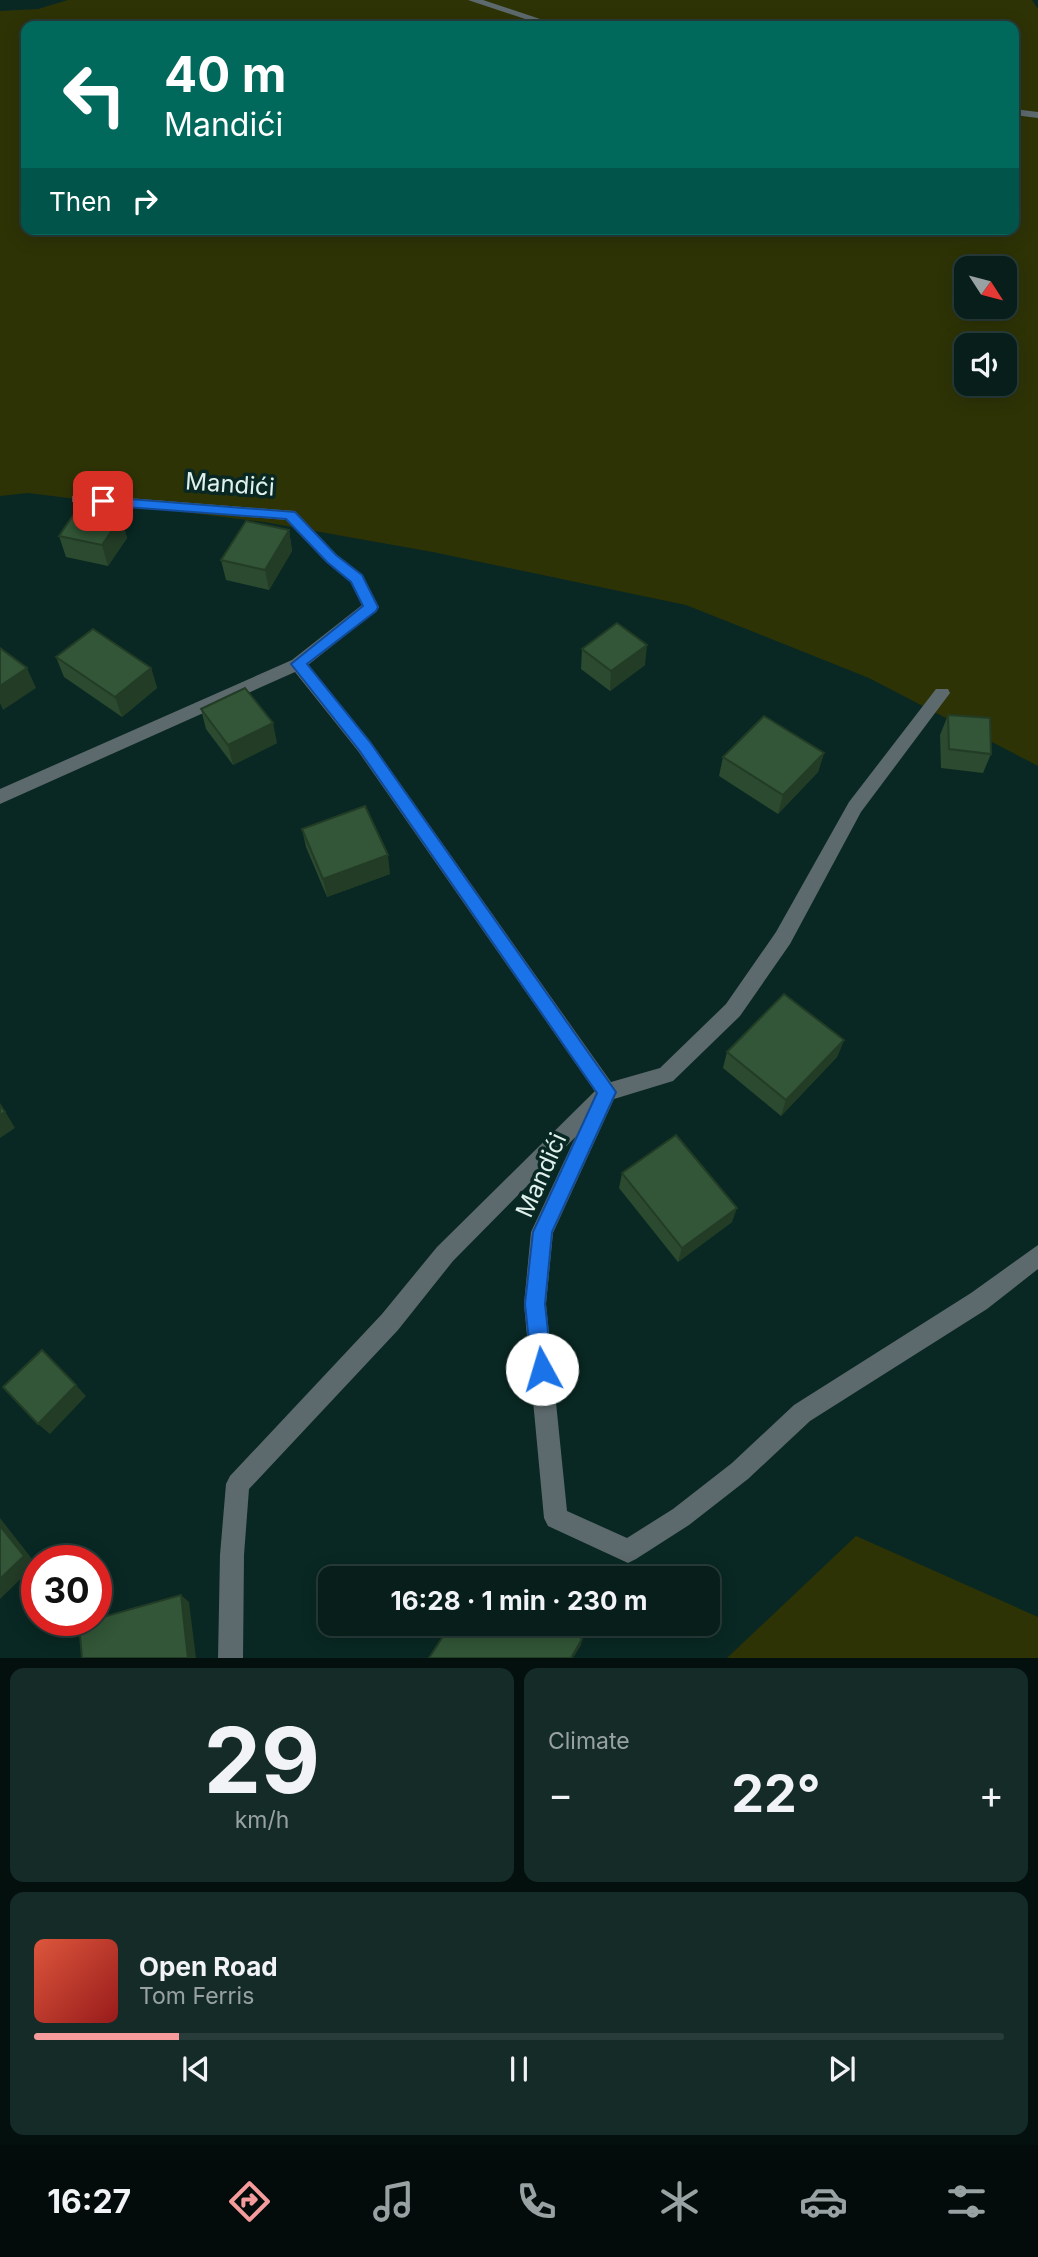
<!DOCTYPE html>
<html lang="en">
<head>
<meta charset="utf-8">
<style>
  :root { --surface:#071e1a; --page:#152b27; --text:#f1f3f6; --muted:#98a2a2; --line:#283c39; --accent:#f59b9c }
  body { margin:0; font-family:Inter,sans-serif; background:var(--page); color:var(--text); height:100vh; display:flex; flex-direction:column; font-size:26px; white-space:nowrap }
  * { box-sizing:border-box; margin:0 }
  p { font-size:23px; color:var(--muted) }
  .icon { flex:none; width:38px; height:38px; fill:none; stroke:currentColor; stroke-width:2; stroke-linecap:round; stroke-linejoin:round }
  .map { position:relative; height:1658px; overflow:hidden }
  .details { display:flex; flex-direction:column; gap:10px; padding:10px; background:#04100e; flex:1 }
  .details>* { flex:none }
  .top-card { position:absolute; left:21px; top:21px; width:998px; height:214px; border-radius:14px; box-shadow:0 4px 18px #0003,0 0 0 2px var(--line); background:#00695c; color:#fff; overflow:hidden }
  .needle { width:46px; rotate:126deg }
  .tools { position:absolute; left:954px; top:256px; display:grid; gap:14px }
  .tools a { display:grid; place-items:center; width:63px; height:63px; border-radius:14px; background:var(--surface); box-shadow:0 4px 18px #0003,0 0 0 2px var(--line); font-size:35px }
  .speed { position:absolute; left:21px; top:1545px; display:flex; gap:14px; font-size:35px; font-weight:700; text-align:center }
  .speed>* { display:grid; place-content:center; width:91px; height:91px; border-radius:50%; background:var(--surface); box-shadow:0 4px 18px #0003,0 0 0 2px var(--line); line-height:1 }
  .speed .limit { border:10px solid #d22; background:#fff; color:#111 }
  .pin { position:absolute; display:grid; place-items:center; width:60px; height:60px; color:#fff; margin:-30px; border-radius:14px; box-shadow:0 4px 10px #0006 }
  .me { position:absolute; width:77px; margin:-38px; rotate:354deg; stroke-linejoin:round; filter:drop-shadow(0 0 5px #0008) }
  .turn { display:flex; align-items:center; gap:24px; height:147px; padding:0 28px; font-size:32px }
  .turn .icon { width:91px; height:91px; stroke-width:2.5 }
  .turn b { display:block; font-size:49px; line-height:60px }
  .then { display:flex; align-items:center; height:66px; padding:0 28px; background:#0003; gap:14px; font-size:26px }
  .big { font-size:52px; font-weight:700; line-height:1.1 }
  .details .card { flex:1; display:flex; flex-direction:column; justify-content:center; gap:10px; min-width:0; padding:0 24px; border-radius:14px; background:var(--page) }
  .details .dial { align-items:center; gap:0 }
  .dial b { font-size:91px; line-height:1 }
  .song { display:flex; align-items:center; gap:21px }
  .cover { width:84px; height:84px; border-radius:10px; background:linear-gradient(135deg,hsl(10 70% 55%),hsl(0 70% 35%)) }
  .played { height:7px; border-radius:4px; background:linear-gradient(90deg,var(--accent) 15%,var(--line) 15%) }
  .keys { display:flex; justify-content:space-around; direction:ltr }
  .heat { display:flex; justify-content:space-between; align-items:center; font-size:38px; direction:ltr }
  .details .tiles { flex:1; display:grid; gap:10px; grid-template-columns:1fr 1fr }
  .card:last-child { grid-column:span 2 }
  .trip { position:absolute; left:318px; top:1566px; width:402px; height:70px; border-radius:14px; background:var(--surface); box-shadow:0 4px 18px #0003,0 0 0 2px var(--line); font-weight:700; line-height:70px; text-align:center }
  .tabs { display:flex; height:112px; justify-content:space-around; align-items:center; background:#030c0a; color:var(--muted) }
  .tabs .icon { width:49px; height:49px }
  .tabs .active { color:var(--accent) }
  .tabs b { font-size:32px; color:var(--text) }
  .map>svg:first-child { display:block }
  .green { fill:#2e3306; fill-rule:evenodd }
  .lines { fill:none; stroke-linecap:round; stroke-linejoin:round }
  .service { fill:#5d6a6d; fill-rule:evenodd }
  .minor { fill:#5d6a6d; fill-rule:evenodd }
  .wall { fill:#2b4a2f }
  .shaded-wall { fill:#233c26 }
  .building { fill:#325637; stroke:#233c26; stroke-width:2 }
  .route { fill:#1a73e8; stroke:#114b97; stroke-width:2 }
  .labels { text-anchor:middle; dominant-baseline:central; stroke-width:7; stroke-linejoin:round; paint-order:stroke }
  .street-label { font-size:24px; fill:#e0f1ed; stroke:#092823 }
</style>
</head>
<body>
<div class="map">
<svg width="1038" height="1659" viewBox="0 0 1038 1659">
  <rect width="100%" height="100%" fill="#092823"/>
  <!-- green -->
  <path class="green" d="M68,0H1032L1038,9V766L869,678L686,605L433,552L264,522L28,493L0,496V11L38,9ZM26,26H1013V229H26ZM966,268H1004V306H966ZM966,345H1004V383H966Z
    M856,1536L1038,1617V1658H727Z"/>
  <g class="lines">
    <!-- service -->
    <path class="service" d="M602,1088L609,1091L612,1097L609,1103L453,1261L398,1330L249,1489L244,1555L243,1659H218L220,1555L226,1484L230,1476L382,1314L437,1247L595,1091Z"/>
    <!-- minor -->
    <path class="minor" d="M468,0H483L561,26H546Z
      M1013,109L1038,112V118L1013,115Z
      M77,494L295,511L336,554L362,575L379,607L376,611L308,665L370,741L611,1082L660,1068L726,1004L776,932L849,802L936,689H948L950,693L861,812L790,944L740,1016L673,1081L614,1099L553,1233L546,1304L567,1511L627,1538L673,1509L732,1463L794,1405L971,1293L1038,1245V1269L987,1309L810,1421L748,1479L689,1525L636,1559L628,1563L548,1526L544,1518L524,1304L531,1232L596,1093L358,751L295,672L0,804V789L292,660L362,605L351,582L326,562L286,520L72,502V496Z"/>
  </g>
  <!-- wall -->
  <path class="wall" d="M121,517L127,538L108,566L66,557L59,536Z
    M289,530L292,551L269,590L226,580L221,560Z
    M582,649L645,665L610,691L581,669Z
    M56,657L151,668L157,688L122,717L64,677Z
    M201,709L277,743L233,765L206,729Z
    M948,715L991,754L983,773L941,768L940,735Z
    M824,753L818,772L778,814L719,776L723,757Z
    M302,829L390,874L327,897L306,847Z
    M844,1040L837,1057L781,1116L723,1068L727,1052Z
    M622,1173L732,1222L678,1262L619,1188Z"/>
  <!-- shaded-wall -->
  <path class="shaded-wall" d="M121,517L127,538L108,566L102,545Z
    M289,530L292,551L269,590L265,570Z
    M647,645L645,665L610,691L611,671Z
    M27,668L36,688L3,710L0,703V686Z
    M151,668L157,688L122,717L115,697Z
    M273,723L277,743L233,765L228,745Z
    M824,753L818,772L778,814L783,795Z
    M388,855L390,874L327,897L323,879Z
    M844,1040L837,1057L781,1116L786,1100Z
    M0,1103L15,1128L0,1138Z
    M737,1208L732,1222L678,1262L682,1248Z
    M76,1385L86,1396L50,1434L38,1424Z
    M0,1518L36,1564L0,1599Z
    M181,1595L189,1602L196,1658H188Z
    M582,1639L581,1645L573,1658H571Z"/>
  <!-- building -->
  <path class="building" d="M78,508L121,517L102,545L59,536Z
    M246,521L289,530L265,570L221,560Z
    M617,623L647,645L611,671L582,649Z
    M93,629L151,668L115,697L56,657Z
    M0,648L27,668L0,686Z
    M245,688L273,723L228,745L201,709Z
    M948,715L990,718L991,754L949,749Z
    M764,716L824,753L783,795L723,757Z
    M365,806L388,855L323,879L302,829Z
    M784,994L844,1040L786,1100L727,1052Z
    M0,1105L5,1112L0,1115Z
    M676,1135L737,1208L682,1248L622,1173Z
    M42,1350L76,1385L38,1424L3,1387Z
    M0,1526L24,1556L0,1579Z
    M489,1565L506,1578H481Z
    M181,1595L188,1658H82L79,1624L96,1620V1619Z
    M451,1624H563L582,1639L571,1658H429Z"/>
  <!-- route -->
  <path class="route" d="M103,497L295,512L336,555L362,575L378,607L376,611L307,664L370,742L616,1092L552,1232L545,1304L552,1369L549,1376L542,1379L535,1376L532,1369L525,1304L533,1232L597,1093L359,750L291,664L363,606L351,582L327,562L286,519L99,505L97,501Z"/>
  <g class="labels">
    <!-- street labels -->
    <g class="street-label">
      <text transform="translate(230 484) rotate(4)">Mandići</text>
      <text transform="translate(541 1175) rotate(-66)">Mandići</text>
    </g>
  </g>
</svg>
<div class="tools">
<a><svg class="needle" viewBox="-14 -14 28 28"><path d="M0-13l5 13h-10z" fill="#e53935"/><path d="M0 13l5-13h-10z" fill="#98a2a2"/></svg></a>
<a><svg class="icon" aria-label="sound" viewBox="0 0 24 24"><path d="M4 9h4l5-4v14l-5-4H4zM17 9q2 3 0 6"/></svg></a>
</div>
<div class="speed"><div class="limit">30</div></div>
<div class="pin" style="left:103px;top:501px;background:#d93025"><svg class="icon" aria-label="arrive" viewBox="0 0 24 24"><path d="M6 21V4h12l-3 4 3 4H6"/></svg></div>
<svg class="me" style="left:542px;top:1369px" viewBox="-20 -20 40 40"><circle r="19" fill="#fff"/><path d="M0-13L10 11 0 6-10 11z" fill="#1a73e8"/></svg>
<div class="trip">16:28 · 1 min · 230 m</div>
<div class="top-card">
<div class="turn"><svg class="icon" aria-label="left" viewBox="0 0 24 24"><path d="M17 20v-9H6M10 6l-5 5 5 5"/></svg><div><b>40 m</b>Mandići</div></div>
<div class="then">Then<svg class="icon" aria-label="right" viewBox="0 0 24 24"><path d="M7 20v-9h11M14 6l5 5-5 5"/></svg></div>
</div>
</div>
<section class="details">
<div class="tiles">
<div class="card dial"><b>29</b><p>km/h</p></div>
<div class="card"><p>Climate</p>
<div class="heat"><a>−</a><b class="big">22°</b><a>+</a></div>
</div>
<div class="card">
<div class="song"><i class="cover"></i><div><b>Open Road</b><p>Tom Ferris</p></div></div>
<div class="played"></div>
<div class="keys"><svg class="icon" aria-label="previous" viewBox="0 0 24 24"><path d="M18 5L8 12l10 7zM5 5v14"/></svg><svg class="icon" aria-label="pause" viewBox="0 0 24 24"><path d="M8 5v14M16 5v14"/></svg><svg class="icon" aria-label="next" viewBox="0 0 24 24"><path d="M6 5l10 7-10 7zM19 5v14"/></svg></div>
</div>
</div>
</section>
<nav class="tabs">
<b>16:27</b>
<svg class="icon active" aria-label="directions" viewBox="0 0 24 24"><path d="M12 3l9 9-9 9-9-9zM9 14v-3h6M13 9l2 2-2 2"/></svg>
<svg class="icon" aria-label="music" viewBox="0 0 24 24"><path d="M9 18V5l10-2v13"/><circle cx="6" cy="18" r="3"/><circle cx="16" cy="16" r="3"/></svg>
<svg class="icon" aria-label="phone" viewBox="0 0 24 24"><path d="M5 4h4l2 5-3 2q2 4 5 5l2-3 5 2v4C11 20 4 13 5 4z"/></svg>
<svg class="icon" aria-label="climate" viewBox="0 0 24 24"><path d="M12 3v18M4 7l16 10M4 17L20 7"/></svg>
<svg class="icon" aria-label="car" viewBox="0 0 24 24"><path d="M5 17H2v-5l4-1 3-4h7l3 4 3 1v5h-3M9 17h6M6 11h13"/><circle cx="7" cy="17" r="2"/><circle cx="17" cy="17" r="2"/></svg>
<svg class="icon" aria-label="filters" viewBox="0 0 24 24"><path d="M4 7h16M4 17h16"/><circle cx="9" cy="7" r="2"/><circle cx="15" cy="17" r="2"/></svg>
</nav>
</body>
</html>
